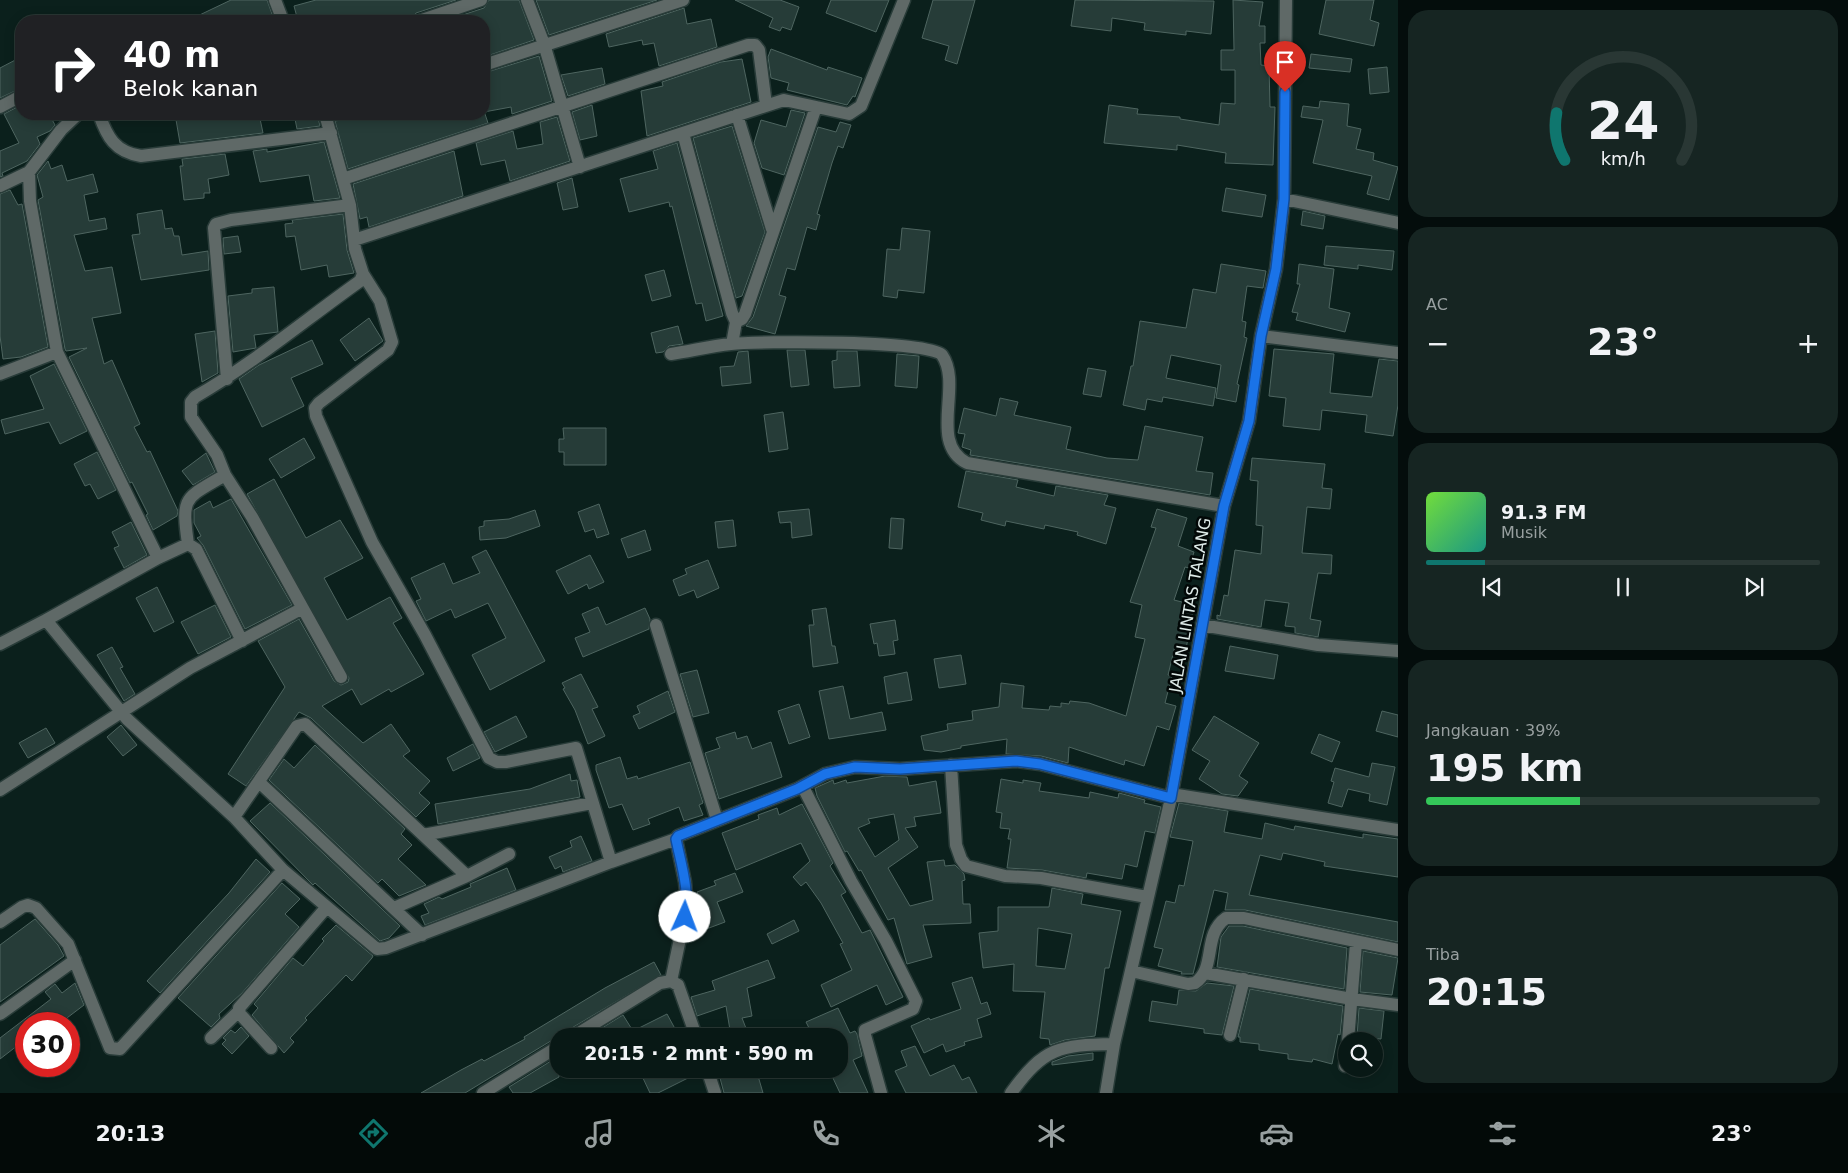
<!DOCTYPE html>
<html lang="id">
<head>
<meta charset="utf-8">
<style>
  :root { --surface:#081815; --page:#162522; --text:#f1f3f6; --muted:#98a0a0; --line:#293734; --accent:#0f766e }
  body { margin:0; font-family:"DejaVu Sans",sans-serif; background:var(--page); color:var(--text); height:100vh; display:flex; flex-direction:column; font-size:19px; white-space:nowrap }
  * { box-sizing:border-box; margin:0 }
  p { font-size:16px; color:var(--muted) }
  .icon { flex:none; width:28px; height:28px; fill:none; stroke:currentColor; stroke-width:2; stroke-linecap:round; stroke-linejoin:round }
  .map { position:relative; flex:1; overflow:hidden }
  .details { display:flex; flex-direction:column; gap:10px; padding:10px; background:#040d0c; width:450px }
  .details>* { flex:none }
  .banner { position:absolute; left:15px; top:15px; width:475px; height:105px; border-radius:20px; box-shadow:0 2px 12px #0003,0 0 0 1px var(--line); background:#202124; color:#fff; overflow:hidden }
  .controls { position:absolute; left:1338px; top:1032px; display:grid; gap:10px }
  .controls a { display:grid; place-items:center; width:45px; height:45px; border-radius:50%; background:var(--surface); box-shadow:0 2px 12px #0003,0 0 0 1px var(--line); font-size:25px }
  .speed { position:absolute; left:15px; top:1012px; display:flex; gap:10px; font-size:25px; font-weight:700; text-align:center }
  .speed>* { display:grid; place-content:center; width:65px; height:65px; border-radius:50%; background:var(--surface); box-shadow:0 2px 12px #0003,0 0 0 1px var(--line); line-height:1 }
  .speed .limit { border:8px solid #d22; background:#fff; color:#111 }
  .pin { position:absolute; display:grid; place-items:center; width:42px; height:42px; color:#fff; margin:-51px -21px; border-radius:50% 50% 50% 0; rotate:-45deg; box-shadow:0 0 5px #0007 }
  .pin .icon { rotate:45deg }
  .me { position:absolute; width:55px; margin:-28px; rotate:2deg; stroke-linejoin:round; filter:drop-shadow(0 0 4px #0008) }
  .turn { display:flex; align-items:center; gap:18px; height:105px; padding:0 25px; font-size:22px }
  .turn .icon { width:65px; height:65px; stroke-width:2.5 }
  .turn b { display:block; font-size:35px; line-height:42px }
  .big { font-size:38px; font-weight:700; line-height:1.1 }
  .details .tile { flex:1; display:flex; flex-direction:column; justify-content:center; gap:8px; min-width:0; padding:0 18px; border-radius:20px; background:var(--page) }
  .details .dial { align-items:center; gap:0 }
  .dial svg { height:130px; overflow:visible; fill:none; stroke:var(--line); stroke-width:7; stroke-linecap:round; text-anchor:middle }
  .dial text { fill:var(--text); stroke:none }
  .song { display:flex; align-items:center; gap:15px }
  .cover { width:60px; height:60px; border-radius:8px; background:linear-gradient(135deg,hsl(100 70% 55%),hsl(170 70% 35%)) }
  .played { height:5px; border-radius:2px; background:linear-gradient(90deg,var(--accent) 15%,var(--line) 15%) }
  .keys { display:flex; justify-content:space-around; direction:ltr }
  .heat { display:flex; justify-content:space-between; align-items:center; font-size:28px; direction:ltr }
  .charge { height:8px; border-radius:4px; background:linear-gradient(90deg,#34c759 39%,var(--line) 0) }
  .trip { position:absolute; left:550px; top:1028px; width:298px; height:50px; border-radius:20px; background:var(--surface); box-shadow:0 2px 12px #0003,0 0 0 1px var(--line); font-weight:700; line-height:50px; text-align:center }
  .tabs { display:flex; height:80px; justify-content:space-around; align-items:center; background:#030a08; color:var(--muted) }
  .tabs .icon { width:35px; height:35px }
  .tabs .active { color:var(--accent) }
  .tabs b { font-size:22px; color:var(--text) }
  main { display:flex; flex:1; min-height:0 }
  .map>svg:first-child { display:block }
  .building { fill:#263c38; stroke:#4e6560; fill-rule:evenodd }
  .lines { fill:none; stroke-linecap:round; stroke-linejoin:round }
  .minor-casing { stroke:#293c39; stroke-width:15 }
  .minor { stroke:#5f6967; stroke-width:12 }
  .route-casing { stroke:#114b97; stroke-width:12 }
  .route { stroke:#1a73e8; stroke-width:9 }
  .labels { text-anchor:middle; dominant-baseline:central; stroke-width:5; stroke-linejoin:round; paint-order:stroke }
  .street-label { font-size:16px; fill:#deebe8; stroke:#020807 }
</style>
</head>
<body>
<main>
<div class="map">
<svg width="1398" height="1093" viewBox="0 0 1398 1093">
  <rect width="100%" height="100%" fill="#0b201c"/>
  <!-- building -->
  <path class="building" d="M231,0H267L272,14L254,21H187Z
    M316,0H456L416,13L411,21H298L294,6Z
    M489,0H519L534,40L484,57V21H444L484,8Z
    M536,0H657L549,35Z
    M735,0H780L799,7L791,30L782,27L780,31L769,27L773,18Z
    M831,0H889L876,32L826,13Z
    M933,0H975L957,64L945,60L949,46L922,38Z
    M1075,0L1214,1L1211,34L1186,31V35L1144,30L1145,23L1112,18L1111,31L1071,26Z
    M1233,0L1263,2L1259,26H1265V43H1260L1261,65L1269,66L1270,107H1275L1273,165L1225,163L1226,153L1177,145V150L1104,143L1109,105L1138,109L1137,114L1180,117V119L1219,125L1221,103L1235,104V70H1221V50H1234Z
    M1326,0H1374L1370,20L1379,23L1374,46L1319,34Z
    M684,8L687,24L711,19L717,47L659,66L654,43L643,45L642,40L609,47L606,34Z
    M771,49L827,70L828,67L862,78L855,97L853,96L847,105L787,90L789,83L771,78L768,57Z
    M1311,54L1352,59L1350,72L1309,68Z
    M539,56L552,101L512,114L511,107L484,112V73Z
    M21,57V88L0,98V68Z
    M742,59L751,102L647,136L641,91L663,86L662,82L721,62Z
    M1387,67L1389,92L1370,94L1368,69Z
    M602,68L605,84L568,96L561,75Z
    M1320,101L1349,104L1347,126L1361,129L1356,149L1374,153L1373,160L1398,167L1389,200L1367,194L1372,176L1313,163L1323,120L1301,117L1303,106L1319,108Z
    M21,105V114H49L55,125L50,131L37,137L40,144L27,161L2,173L3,176L0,177V151L19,143L4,114Z
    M592,105L597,136L580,140L572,112Z
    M791,110L805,113L784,175L762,168L754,143L761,120L786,127Z
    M175,114H202L203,116L259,114L263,133L180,143Z
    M294,114H317L320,126L297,129Z
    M365,114H485L488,123L348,169L335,121L365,116Z
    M557,117L570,161L510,181L505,160L481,165L476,143L513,131L517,149L543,144L540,122Z
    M840,122L851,125L843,148L838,146L832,163L817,214L820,215L816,230L807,227L795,270L787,268L779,295L786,297L775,334L746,326L753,317L818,127L836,132Z
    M732,126L765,232L742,296L736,298L693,138Z
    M324,142L340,198L314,201L309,175L260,182L253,151L267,149V152Z
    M677,143L723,316L706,321L702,303L696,304L672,206L670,207L669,202L629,212L620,179L658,169L653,151Z
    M454,151L463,196L369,227L367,217L360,219L353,184Z
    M225,154L229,175L208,179L210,193H204V198L184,200L180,166H183L182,159Z
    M48,161L51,169L62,165L67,181L93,174L98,192L84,195L89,221L105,218L107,229L74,235L85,271L112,267L121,313L92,318L104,364L112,360L140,424L134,427L147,452L150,451L178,511L177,516L153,530L146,515L148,514L132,482L130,483L69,357L87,348L66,351L65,349L38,200L43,197L37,175Z
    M572,178L578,207L563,210L557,183Z
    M1226,188L1266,195L1262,217L1222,211Z
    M10,190L18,205L22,204L48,347L21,357L3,359L0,336V194Z
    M162,210L165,229L172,228L174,236H179L182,255L208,251L209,270L141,280L132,235L140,234L137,214Z
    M1303,211L1325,216L1323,229L1301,225Z
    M343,214L347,250L354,273L329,277L327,265L301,270L295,236L286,237L285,224L293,223L292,220Z
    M902,228L930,231L924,293L898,290L897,298L883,296L887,249L900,250Z
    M238,236L241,252L224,254L223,238Z
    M1326,246L1394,251L1392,270L1358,265V269L1324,265Z
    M1221,264L1266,271L1263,288L1247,286L1242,321L1246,322L1244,337L1247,338L1237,384L1239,385L1236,402L1216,398L1221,365L1171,355L1166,378L1216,388L1213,406L1163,397L1162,402L1147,399L1145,410L1123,405L1131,366H1133L1140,321L1186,328L1193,289L1216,293Z
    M1299,264L1334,269L1329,308L1350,313L1345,332L1296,320L1298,313L1292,312L1300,284H1297Z
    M664,270L671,296L652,301L645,275Z
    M274,287L278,332L254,335L256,348L233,352L228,296L252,293V289Z
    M369,318L383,341L355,361L340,340Z
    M678,326L683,344L669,346L663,352L656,353L651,333Z
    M215,331L218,373L202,382L195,334Z
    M312,340L323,364L291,378L304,406L262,427L239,379L259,365Z
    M1274,349L1334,354L1330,393L1372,397L1379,359L1398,361V405L1393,436L1365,432L1367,415L1322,410L1320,430L1283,426L1286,398L1269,396Z
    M787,350H805L809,385L791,387Z
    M748,351L751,383L722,386L720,367L734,366L738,352Z
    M837,351H857L860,386L834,388L832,361L837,360Z
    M897,354L919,356L917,388L895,386Z
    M54,364L87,431L60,444L49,422L5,434L1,420L44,409L30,376Z
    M1088,368L1106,371L1101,397L1083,394Z
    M1000,398L1018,402L1014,415L1071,427L1066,449L1107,458L1138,460L1145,426L1203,437L1196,471L1213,473L1210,495L970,455L971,450L962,447L965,434L958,433L964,408L996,416Z
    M783,412L788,449L769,452L764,415Z
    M563,428H606V465H564V452H559V439H564Z
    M304,438L315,458L281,478L269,459Z
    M97,452L116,490L98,499L90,484L85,486L74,464Z
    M206,453L215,472L193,485L182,471Z
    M1252,458L1325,464L1322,488L1332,489L1330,509L1307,507L1302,553L1332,555L1331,574L1318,573L1310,619L1321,621L1318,637L1295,633V627L1285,626L1289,603L1265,600L1261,627L1217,619V615L1220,616L1224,595L1228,596L1235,550L1261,554L1263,526L1256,525L1258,481L1250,480Z
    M966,471L1018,480L1016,487L1054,496L1056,486L1108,495L1104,505L1116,508L1106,544L1077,535L1078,532L1045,525L1044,529L1006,521L1005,526L981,520L983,513L958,507Z
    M274,479L306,538L340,520L363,558L324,578L347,620L390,597L402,618L393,623L424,674L391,692L389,689L361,705L352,689L322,706L363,743L391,724L410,751L403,756L430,781L419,793L430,803L416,817L311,718L299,712L246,786L228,774L285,687L258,641L299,619L334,681L341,685L348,682L349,678L247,494Z
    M231,499L292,605L245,629L203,545L197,538L201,536L194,523V510L210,501L213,508Z
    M599,504L609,534L597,538L594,529L585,532L578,512Z
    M809,509L812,535L792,538L791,522L780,523L778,512Z
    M1157,509L1187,518L1178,546L1194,552L1189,568L1185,567L1174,600L1194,605L1186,649L1175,646L1168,675L1172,676L1165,703L1176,706L1169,730L1157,726L1144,766L1125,760L1124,765L1069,747L1068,763L1041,756L1006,754L1007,739L961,746V748L941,752L924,750L921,736L948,730L947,724L973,720L972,711L999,707L1001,683L1024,686L1022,708L1049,710L1050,706L1061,707V703L1069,704L1070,701L1089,703L1126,716L1145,639L1135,637L1142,605L1130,602L1156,528L1151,527Z
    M535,510L540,526L506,538L480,540L479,527L484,526V521L509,519Z
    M891,518L904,519L902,549L889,548Z
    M733,520L736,546L718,548L715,522Z
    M131,522L147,555L124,568L114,548L119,546L112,532Z
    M645,530L651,550L628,558L621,539Z
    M486,550L545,661L490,690L472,655L506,638L488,603L455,618L451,609L426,621L416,601L421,599L411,578L444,563L453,584L480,573L472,557Z
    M590,555L604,582L589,589L587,584L568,594L556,571Z
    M708,560L719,588L697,598L694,590L679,596L673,580L687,574L685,569Z
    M157,587L174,622L154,632L136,598Z
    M215,605L231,637L198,654L181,622Z
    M598,607L606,625L645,608L650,619L649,629L583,657L575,638L590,632L582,614Z
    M826,608L832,646H835L838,663L813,667L809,625H814L812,610Z
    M895,620L898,640L893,641L895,654L879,656L877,643L874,644L870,624Z
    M1230,646L1278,655L1274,679L1225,671Z
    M112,647L123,667L120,668L135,694L124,701L97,655Z
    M961,655L966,684L939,688L934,659Z
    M697,670L709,713L693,717L680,674Z
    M907,672L912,700L888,704L884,677Z
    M581,674L598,707L592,709L605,736L588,744L575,710L563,689L565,688L562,683Z
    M843,686L850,719L882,712L886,730L829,739L819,691Z
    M668,691L675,712L639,729L633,716L640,713L637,706Z
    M799,704L810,737L789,744L778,711Z
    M1382,711L1398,715V737L1376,731Z
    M516,716L527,737L495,752L484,732Z
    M1214,716L1259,743L1239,776L1248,782L1238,796L1222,794L1199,779L1210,761L1192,750Z
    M121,725L137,745L123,756L107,737Z
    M46,728L55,743L28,758L19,743Z
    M735,732L737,739L747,736L752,749L771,742L782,777L719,799L705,753L720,748L716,738Z
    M1319,734L1340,742L1332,762L1311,753Z
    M473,744L480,758L453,771L447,758Z
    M315,745L405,829L401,834L412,845L398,859L426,885L399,896L382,879L378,883L269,780L284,759L294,768Z
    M620,757L627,779L637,776L638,779L690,762L703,803L699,805L703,815L684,821L679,807L648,819L650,824L633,830L622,804L609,808L596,770V765Z
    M1372,763L1395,767L1387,805L1369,801L1370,794L1348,789L1342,807L1328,803L1334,782L1331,781L1335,768L1369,777Z
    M570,774L571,781L577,780L580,797L438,824L435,804L530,789Z
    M885,776L907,777L909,786L936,781L941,813L914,817L916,826L905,828L918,847L888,868L910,906L933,900L927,862L944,860L945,866L955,865L964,874L965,880L962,881L963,904H970L971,923L923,925L932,957L907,964L894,918L888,920L861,870L859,871L847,851L845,852L817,796L815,788L833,780L834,784L846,780L847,783ZM894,814L899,840L875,857L858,828L870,823L868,819Z
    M1001,779L1023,783V780L1041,783L1039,791L1089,798L1090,792L1118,798L1119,793L1145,800L1144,803L1161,807L1155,833L1145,831L1137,867L1125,864L1122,879L1087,873L1086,878L1042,870L1007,868L1011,839H1008L1010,829L1000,828L1002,813L996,812Z
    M270,803L400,926L389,938L380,941L315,883L313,885L250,821Z
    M1179,803L1228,811L1224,832L1262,839L1265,823L1294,830L1295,826L1363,838V834L1398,839V877L1324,866L1325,862L1283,853L1281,860L1260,855L1249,895L1398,922V942L1245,910H1225L1228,893L1214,890L1193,974H1181L1182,972L1158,966L1163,949L1154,947L1166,901L1175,903L1179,885L1184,886L1193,841L1170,837Z
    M802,804L833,863L830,866L846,892L841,895L862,933L870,930L903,997L886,1005L877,985L831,1007L821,985L852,970L840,944L843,943L821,903L806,882L801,886L793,877L810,861L801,843L736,870L722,833L759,819L758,815L777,808L779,815Z
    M581,836L592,861L563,872L561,866L555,869L549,857L572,847L570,841Z
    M256,859L270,872L160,993L147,981L229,893Z
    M507,868L516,890L425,925L421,916L429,913L424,904L439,897L442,899L471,887L470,884Z
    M735,873L743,892L717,902L725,922L701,931L695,906L701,902L697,892L716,885L714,881Z
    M282,883L300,899L285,914L299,927L242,993L219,1014L220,1018L211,1027L178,998Z
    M1052,888L1083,894L1081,904L1121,911L1109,968H1105L1095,1036L1065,1040L1050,1045L1049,1039L1040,1038L1045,992L1013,991L1014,964L983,968L979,933L998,931V907H1049ZM1038,928L1072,934L1065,969L1036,966Z
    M35,919L58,945L64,956L0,1002V945Z
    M794,920L799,931L772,944L767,934Z
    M336,925L373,956L372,958L352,981L346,975L305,1018L307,1020L290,1038L294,1042L284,1053L252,1015L258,1008L254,1004L293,958L303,966L324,941L322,939Z
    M1229,926H1243L1347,948L1344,989L1217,967L1221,937Z
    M1363,951L1398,958L1392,995L1360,992Z
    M768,960L775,978L747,988L752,1016L742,1018L749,1036H731L726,1006L697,1016L691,997L715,990L712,981Z
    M654,962L661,975L570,1029L566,1036H559L465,1093H421L461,1070L482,1059L484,1061L525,1039L524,1037L605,988Z
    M972,977L981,1004L987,1002L991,1014L977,1019L982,1037L964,1042L965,1045L946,1052L943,1044L924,1053L911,1026L929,1018L930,1020L961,1009L952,983Z
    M75,983L84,1005L59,1024H26V1039L0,1059V1038L51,999L45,992L55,984L62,993Z
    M1207,983L1234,986L1222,1035L1204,1033V1029L1149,1021L1152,1001L1177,1005L1179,990L1196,991Z
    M1250,989L1343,1006L1340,1035L1338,1034L1332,1064L1313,1059L1312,1062L1288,1059V1054L1259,1050V1044L1240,1042V1037H1238Z
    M838,1008L850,1033L855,1031L857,1034L862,1056L853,1060L868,1093H840L832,1076L839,1073V1036H813L806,1022Z
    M1359,1008L1384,1011L1381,1039L1357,1037Z
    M667,1014L679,1036H589L623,1015L633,1031Z
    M241,1027L249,1036L232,1054L222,1044L226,1040L223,1038L231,1030L235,1033Z
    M915,1046L930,1076L954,1065L962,1080L969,1077L977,1093H906L895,1071L907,1066L901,1051Z
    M1093,1053V1060L1052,1065V1062L1068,1056Z
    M559,1056V1077L530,1093H513L509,1087Z
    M657,1069H699L700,1072L658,1093H650L642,1076Z
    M752,1069H756L763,1093H724L720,1078Z"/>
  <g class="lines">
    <!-- minor casing -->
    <g class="minor-casing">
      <path id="minor" d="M275,0L283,21
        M527,0L544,44L580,167
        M419,21L481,0
        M484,65L683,0
        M0,107L21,96
        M99,114C107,137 115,152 141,156L331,133
        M325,114L350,205L355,249L363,274L380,301L392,342L388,350L319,403L315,408L316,416L372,542L425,635L489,758L497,762H506L576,748L611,862
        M737,115L772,229
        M683,133L732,313L736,322L732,344
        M29,172L30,201L57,352L158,558
        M343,179L748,45H755L759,50L766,105
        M0,186L29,172L61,130L78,114
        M1284,199L1398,223
        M354,240L784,100L849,114L861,106L904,0
        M736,322L742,319L745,314L816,107
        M1261,336L1398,353
        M671,354C691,351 711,346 731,344C757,341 931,340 942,355C963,385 928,443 967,463L1224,506
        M0,374L57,352
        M227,379L214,228L216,224L231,220L350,205
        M225,475C185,499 181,495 188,544L196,549L242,641
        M188,544L158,558L46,620L127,719L234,817L283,870L377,949L386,948L611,862L676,839
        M656,625L717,820
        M1202,625L1318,645L1398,651
        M0,644L46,620
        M341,677L252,517L225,475L217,455L191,417V402L195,397C254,363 305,320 360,281L363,274
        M951,765L956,845L961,859L966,866L1005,876L1041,878L1147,897
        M259,782L422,935
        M803,787L851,881L886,941L916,1001L913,1009L865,1030V1035L881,1093
        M0,790L190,668L301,609
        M1171,794L1398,830
        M234,817L297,726L305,724L467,876
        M423,835L592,803
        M394,908L467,876L509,854
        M0,922L22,907L28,905L36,908L68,944L110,1048L120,1049L283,870
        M1131,971L1188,984L1195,983C1217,968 1202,935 1226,918H1244L1398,950
        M1205,973L1352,999L1398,1005
        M671,981L687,906L685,882L676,839L678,836L797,789L825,774L855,767L900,769L1016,761L1040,764L1171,798
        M0,1014L75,960
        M1230,1035L1244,979
        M574,1036L660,983L671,981L678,985L696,1036
        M211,1038L238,1012
        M1348,1041L1356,943
        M271,1048L240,1014L239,1008L326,908
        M1345,1066L1346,1054
        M707,1069L715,1093
        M483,1093L559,1046
        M1011,1093C1044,1047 1060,1045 1114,1044
        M1106,1093L1114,1044L1171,798L1224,506L1249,421L1261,336L1276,269L1284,199L1286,0"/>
    </g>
    <!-- minor -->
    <use href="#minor" class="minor"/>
  </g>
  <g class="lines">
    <!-- route casing -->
    <g class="route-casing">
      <path id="route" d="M685,917C690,891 681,864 676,839L678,836L797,789L825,774L855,767L900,769L1016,761L1040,764L1171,798L1224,506L1249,421L1261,336L1276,269L1284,199L1285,92"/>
    </g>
    <!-- route -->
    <use href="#route" class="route"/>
  </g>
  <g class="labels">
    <!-- street labels -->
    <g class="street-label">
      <text transform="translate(1190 605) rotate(-80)">JALAN LINTAS TALANG</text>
    </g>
  </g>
</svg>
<div class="controls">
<a><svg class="icon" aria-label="search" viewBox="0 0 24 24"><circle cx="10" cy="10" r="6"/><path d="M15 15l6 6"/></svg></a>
</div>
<div class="speed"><div class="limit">30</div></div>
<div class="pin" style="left:1285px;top:92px;background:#d93025"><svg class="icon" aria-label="arrive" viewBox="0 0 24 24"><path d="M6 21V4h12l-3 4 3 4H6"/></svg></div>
<svg class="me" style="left:685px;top:917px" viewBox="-20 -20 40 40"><circle r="19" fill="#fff"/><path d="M0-13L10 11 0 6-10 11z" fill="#1a73e8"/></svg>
<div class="trip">20:15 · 2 mnt · 590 m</div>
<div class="banner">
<div class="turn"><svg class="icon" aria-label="right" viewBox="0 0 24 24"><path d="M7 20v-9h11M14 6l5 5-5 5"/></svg><div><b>40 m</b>Belok kanan</div></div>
</div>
</div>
<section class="details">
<div class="tile dial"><svg viewBox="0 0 100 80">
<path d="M14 69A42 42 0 1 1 86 69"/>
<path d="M14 69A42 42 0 0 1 9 40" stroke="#0f766e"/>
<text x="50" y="56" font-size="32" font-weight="700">24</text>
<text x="50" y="72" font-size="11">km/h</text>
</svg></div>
<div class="tile"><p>AC</p>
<div class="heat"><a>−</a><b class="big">23°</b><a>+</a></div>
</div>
<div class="tile">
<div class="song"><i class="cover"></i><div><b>91.3 FM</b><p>Musik</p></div></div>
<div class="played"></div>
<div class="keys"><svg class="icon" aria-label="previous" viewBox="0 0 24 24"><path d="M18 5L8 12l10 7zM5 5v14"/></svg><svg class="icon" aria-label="pause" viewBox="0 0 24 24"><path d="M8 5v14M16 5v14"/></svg><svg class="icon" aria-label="next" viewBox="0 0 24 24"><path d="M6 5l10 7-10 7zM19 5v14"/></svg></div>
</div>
<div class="tile"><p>Jangkauan · 39%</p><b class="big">195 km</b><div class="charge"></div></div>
<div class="tile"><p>Tiba</p><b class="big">20:15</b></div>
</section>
</main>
<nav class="tabs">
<b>20:13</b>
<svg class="icon active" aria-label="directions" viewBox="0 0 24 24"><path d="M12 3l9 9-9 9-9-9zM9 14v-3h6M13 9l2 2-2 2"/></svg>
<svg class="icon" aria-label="music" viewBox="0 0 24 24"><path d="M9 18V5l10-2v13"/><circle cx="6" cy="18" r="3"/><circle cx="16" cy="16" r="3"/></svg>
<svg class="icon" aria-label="phone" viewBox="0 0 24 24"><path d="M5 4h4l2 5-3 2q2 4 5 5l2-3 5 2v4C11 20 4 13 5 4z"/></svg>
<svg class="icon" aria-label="climate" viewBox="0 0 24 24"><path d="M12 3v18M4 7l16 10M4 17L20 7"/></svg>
<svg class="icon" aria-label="car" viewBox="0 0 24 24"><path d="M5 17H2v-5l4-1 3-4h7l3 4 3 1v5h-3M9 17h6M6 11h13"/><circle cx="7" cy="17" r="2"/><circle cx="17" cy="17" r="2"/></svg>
<svg class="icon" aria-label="filters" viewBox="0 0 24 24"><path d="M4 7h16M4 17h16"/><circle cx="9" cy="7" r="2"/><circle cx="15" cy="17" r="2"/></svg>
<b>23°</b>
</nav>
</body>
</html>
